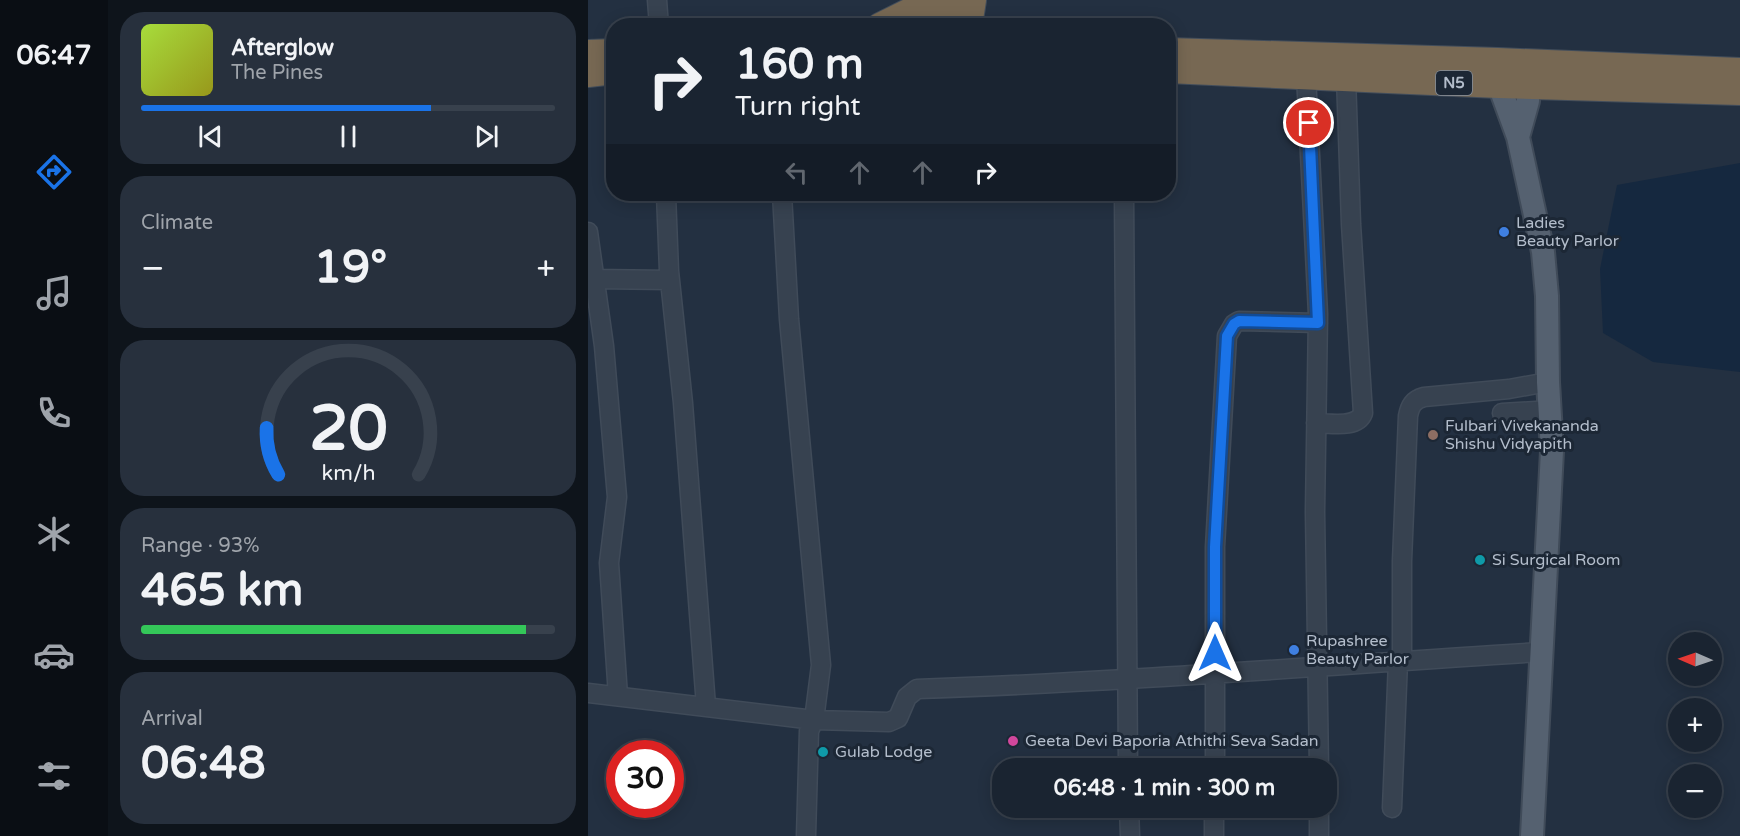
<!DOCTYPE html>
<html lang="en">
<head>
<meta charset="utf-8">
<style>
  :root { --surface:#1a2431; --page:#27303d; --text:#f1f3f6; --muted:#9fa4ab; --line:#38414d; --accent:#1a73e8 }
  body { margin:0; font-family:"Varela Round",sans-serif; background:var(--page); color:var(--text); height:100vh; display:flex; flex-direction:column; font-size:22px; white-space:nowrap }
  * { box-sizing:border-box; margin:0 }
  p { font-size:20px; color:var(--muted) }
  .icon { flex:none; width:33px; height:33px; fill:none; stroke:currentColor; stroke-width:2; stroke-linecap:round; stroke-linejoin:round }
  .map { position:relative; flex:1; overflow:hidden }
  .panel { display:flex; flex-direction:column; gap:12px; padding:12px; background:#0e141b; width:480px }
  .panel>* { flex:none }
  .top-card { position:absolute; left:18px; top:18px; width:570px; height:183px; border-radius:24px; box-shadow:0 3px 15px #0003,0 0 0 2px var(--line); background:#1a2431; color:var(--text); overflow:hidden }
  .needle { width:39px; rotate:272deg }
  .fabs { position:absolute; left:1080px; top:632px; display:grid; gap:12px }
  .fabs a { display:grid; place-items:center; width:54px; height:54px; border-radius:50%; background:var(--surface); box-shadow:0 3px 15px #0003,0 0 0 2px var(--line); font-size:30px }
  .speed { position:absolute; left:18px; top:740px; display:flex; gap:12px; font-size:30px; font-weight:700; text-align:center }
  .speed>* { display:grid; place-content:center; width:78px; height:78px; border-radius:50%; background:var(--surface); box-shadow:0 3px 15px #0003,0 0 0 2px var(--line); line-height:1 }
  .speed .limit { border:9px solid #d22; background:#fff; color:#111 }
  .pin { position:absolute; display:grid; place-items:center; width:51px; height:51px; color:#fff; margin:-26px; border:3px solid #fff; border-radius:50%; box-shadow:0 2px 6px #0007 }
  .me { position:absolute; width:66px; margin:-33px; rotate:0deg; stroke-linejoin:round; filter:drop-shadow(0 0 4px #0008) }
  .turn { display:flex; align-items:center; gap:21px; height:126px; padding:0 30px; font-size:27px }
  .turn .icon { width:78px; height:78px; stroke-width:2.5 }
  .turn b { display:block; font-size:42px; line-height:51px }
  .lanes { display:flex; align-items:center; height:57px; padding:0 30px; background:#0003; justify-content:center; gap:30px; direction:ltr }
  .lanes .off { opacity:.35 }
  .big { font-size:45px; font-weight:700; line-height:1.1 }
  .panel .tile { flex:1; display:flex; flex-direction:column; justify-content:center; gap:9px; min-width:0; padding:0 21px; border-radius:24px; background:var(--page) }
  .panel .dial { align-items:center; gap:0 }
  .dial svg { height:156px; overflow:visible; fill:none; stroke:var(--line); stroke-width:7; stroke-linecap:round; text-anchor:middle }
  .dial text { fill:var(--text); stroke:none }
  .song { display:flex; align-items:center; gap:18px }
  .cover { width:72px; height:72px; border-radius:9px; background:linear-gradient(135deg,hsl(80 70% 55%),hsl(60 70% 35%)) }
  .played { height:6px; border-radius:3px; background:linear-gradient(90deg,var(--accent) 70%,var(--line) 70%) }
  .keys { display:flex; justify-content:space-around; direction:ltr }
  .heat { display:flex; justify-content:space-between; align-items:center; font-size:33px; direction:ltr }
  .charge { height:9px; border-radius:4px; background:linear-gradient(90deg,#34c759 93%,var(--line) 0) }
  .trip { position:absolute; left:404px; top:758px; width:345px; height:60px; border-radius:24px; background:var(--surface); box-shadow:0 3px 15px #0003,0 0 0 2px var(--line); font-weight:700; line-height:60px; text-align:center }
  main { display:flex; flex:1; min-height:0 }
  .tabs { display:flex; flex-direction:column; width:108px; justify-content:space-around; align-items:center; background:#0a0e14; color:var(--muted) }
  .tabs .icon { width:42px; height:42px }
  .tabs .active { color:var(--accent) }
  .tabs b { font-size:27px; color:var(--text) }
  .map>svg:first-child { display:block }
  .water { fill:#15283f }
  .lines { fill:none; stroke-linecap:round; stroke-linejoin:round }
  .minor-casing { stroke:#404b59; stroke-width:21 }
  .major-casing { stroke:#404b59; stroke-width:26 }
  .highway-casing { stroke:#424d5b; stroke-width:28 }
  .minor { stroke:#374250; stroke-width:18 }
  .major { stroke:#556170; stroke-width:22 }
  .highway { stroke:#776853; stroke-width:26 }
  .route-casing { stroke:#114b97; stroke-width:15 }
  .route { stroke:#1a73e8; stroke-width:10 }
  .shop-dot { fill:#3f7fe0; stroke:#1c2735; stroke-width:2 }
  .education-dot { fill:#8d6e63; stroke:#1c2735; stroke-width:2 }
  .culture-dot { fill:#0f9aa8; stroke:#1c2735; stroke-width:2 }
  .hotel-dot { fill:#d1479c; stroke:#1c2735; stroke-width:2 }
  .labels { text-anchor:middle; dominant-baseline:central; stroke-width:6; stroke-linejoin:round; paint-order:stroke }
  .shield { fill:#1c2735; stroke:#86909e; stroke-width:1.5 }
  .shield-label { font-size:15px; font-weight:bold; fill:#b3bdcb }
  .poi-label { font-size:16px; fill:#b3bdcb; stroke:#1c2735; text-anchor:start }
</style>
</head>
<body>
<main>
<nav class="tabs">
<b>06:47</b>
<svg class="icon active" aria-label="directions" viewBox="0 0 24 24"><path d="M12 3l9 9-9 9-9-9zM9 14v-3h6M13 9l2 2-2 2"/></svg>
<svg class="icon" aria-label="music" viewBox="0 0 24 24"><path d="M9 18V5l10-2v13"/><circle cx="6" cy="18" r="3"/><circle cx="16" cy="16" r="3"/></svg>
<svg class="icon" aria-label="phone" viewBox="0 0 24 24"><path d="M5 4h4l2 5-3 2q2 4 5 5l2-3 5 2v4C11 20 4 13 5 4z"/></svg>
<svg class="icon" aria-label="climate" viewBox="0 0 24 24"><path d="M12 3v18M4 7l16 10M4 17L20 7"/></svg>
<svg class="icon" aria-label="car" viewBox="0 0 24 24"><path d="M5 17H2v-5l4-1 3-4h7l3 4 3 1v5h-3M9 17h6M6 11h13"/><circle cx="7" cy="17" r="2"/><circle cx="17" cy="17" r="2"/></svg>
<svg class="icon" aria-label="filters" viewBox="0 0 24 24"><path d="M4 7h16M4 17h16"/><circle cx="9" cy="7" r="2"/><circle cx="15" cy="17" r="2"/></svg>
</nav>
<section class="panel">
<div class="tile">
<div class="song"><i class="cover"></i><div><b>Afterglow</b><p>The Pines</p></div></div>
<div class="played"></div>
<div class="keys"><svg class="icon" aria-label="previous" viewBox="0 0 24 24"><path d="M18 5L8 12l10 7zM5 5v14"/></svg><svg class="icon" aria-label="pause" viewBox="0 0 24 24"><path d="M8 5v14M16 5v14"/></svg><svg class="icon" aria-label="next" viewBox="0 0 24 24"><path d="M6 5l10 7-10 7zM19 5v14"/></svg></div>
</div>
<div class="tile"><p>Climate</p>
<div class="heat"><a>−</a><b class="big">19°</b><a>+</a></div>
</div>
<div class="tile dial"><svg viewBox="0 0 100 80">
<path d="M14 69A42 42 0 1 1 86 69"/>
<path d="M14 69A42 42 0 0 1 8 45" stroke="#1a73e8"/>
<text x="50" y="56" font-size="32" font-weight="700">20</text>
<text x="50" y="72" font-size="11">km/h</text>
</svg></div>
<div class="tile"><p>Range · 93%</p><b class="big">465 km</b><div class="charge"></div></div>
<div class="tile"><p>Arrival</p><b class="big">06:48</b></div>
</section>
<div class="map">
<svg width="1152" height="836" viewBox="0 0 1152 836">
  <rect width="100%" height="100%" fill="#233041"/>
  <!-- water -->
  <path class="water" d="M1152,163V372L1065,362L1015,333L1012,269L1029,185Z"/>
  <g class="lines">
    <!-- minor casing -->
    <g class="minor-casing">
      <path id="minor" d="M69,0L71,26
        M718,75L730,314L727,512L731,768
        M78,194L81,271L95,403L118,706
        M194,194L201,319L233,665L226,720L221,731L218,836
        M536,194L540,768
        M0,232L16,346L29,497L21,563L30,696
        M6,279L82,280
        M914,413L963,410
        M728,423C742,423 769,429 775,413L763,224L758,77
        M814,660V561L820,416C822,406 825,400 836,397L921,389L960,382
        M0,693L226,720L301,722L310,718L319,697L329,689C537,682 745,665 953,652
        M627,768V547L639,336L646,324L651,321L730,323
        M541,807L542,836
        M731,807V836
        M804,808L810,661
        M626,836V807"/>
    </g>
    <!-- major casing -->
    <g class="major-casing">
      <path id="major" d="M910,68L911,85L930,137L955,252L959,296L960,382L964,451L944,836
        M930,137L940,101L941,68"/>
    </g>
    <!-- highway casing -->
    <g class="highway-casing">
      <path id="highway" d="M292,26L344,0
        M331,26L382,0
        M381,26L385,0
        M580,51L910,61L1152,71
        M0,53L26,52
        M580,70L911,85L1152,92
        M0,74L26,71"/>
    </g>
    <!-- minor -->
    <use href="#minor" class="minor"/>
    <!-- major -->
    <use href="#major" class="major"/>
    <!-- highway -->
    <use href="#highway" class="highway"/>
  </g>
  <g class="lines">
    <!-- route casing -->
    <g class="route-casing">
      <path id="route" d="M627,653V547L639,336L646,324L651,321L730,323L721,123"/>
    </g>
    <!-- route -->
    <use href="#route" class="route"/>
  </g>
  <!-- markers -->
  <g class="shop-dot">
    <circle cx="916" cy="232" r="6"/>
    <circle cx="706" cy="650" r="6"/>
  </g>
  <circle class="education-dot" cx="845" cy="435" r="6"/>
  <g class="culture-dot">
    <circle cx="892" cy="560" r="6"/>
    <circle cx="235" cy="752" r="6"/>
  </g>
  <circle class="hotel-dot" cx="425" cy="741" r="6"/>
  <g class="labels">
    <!-- shield labels -->
    <rect class="shield" x="848" y="71" width="36" height="24" rx="4.5"/>
    <g class="shield-label">
      <text x="866" y="83">N5</text>
    </g>
    <!-- poi labels -->
    <g class="poi-label">
      <text x="928" y="223">Ladies<tspan x="928" dy="18">Beauty Parlor</tspan></text>
      <text x="857" y="426">Fulbari Vivekananda<tspan x="857" dy="18">Shishu Vidyapith</tspan></text>
      <text x="904" y="560">Si Surgical Room</text>
      <text x="718" y="641">Rupashree<tspan x="718" dy="18">Beauty Parlor</tspan></text>
      <text x="437" y="741">Geeta Devi Baporia Athithi Seva Sadan</text>
      <text x="247" y="752">Gulab Lodge</text>
    </g>
  </g>
</svg>
<div class="fabs">
<a><svg class="needle" viewBox="-14 -14 28 28"><path d="M0-13l5 13h-10z" fill="#e53935"/><path d="M0 13l5-13h-10z" fill="#9fa4ab"/></svg></a>
<a>+</a>
<a>−</a>
</div>
<div class="speed"><div class="limit">30</div></div>
<div class="pin" style="left:721px;top:123px;background:#d93025"><svg class="icon" aria-label="arrive" viewBox="0 0 24 24"><path d="M6 21V4h12l-3 4 3 4H6"/></svg></div>
<svg class="me" style="left:627px;top:653px" viewBox="-20 -20 40 40"><path d="M0-17L14 15 0 8-14 15z" fill="#1a73e8" stroke="#fff" stroke-width="4"/></svg>
<div class="trip">06:48 · 1 min · 300 m</div>
<div class="top-card">
<div class="turn"><svg class="icon" aria-label="right" viewBox="0 0 24 24"><path d="M7 20v-9h11M14 6l5 5-5 5"/></svg><div><b>160 m</b>Turn right</div></div>
<div class="lanes"><svg class="icon off" aria-label="left" viewBox="0 0 24 24"><path d="M17 20v-9H6M10 6l-5 5 5 5"/></svg><svg class="icon off" aria-label="ahead" viewBox="0 0 24 24"><path d="M12 20V5M6 11l6-6 6 6"/></svg><svg class="icon off" aria-label="ahead" viewBox="0 0 24 24"><path d="M12 20V5M6 11l6-6 6 6"/></svg><svg class="icon" aria-label="right" viewBox="0 0 24 24"><path d="M7 20v-9h11M14 6l5 5-5 5"/></svg></div>
</div>
</div>
</main>
</body>
</html>
